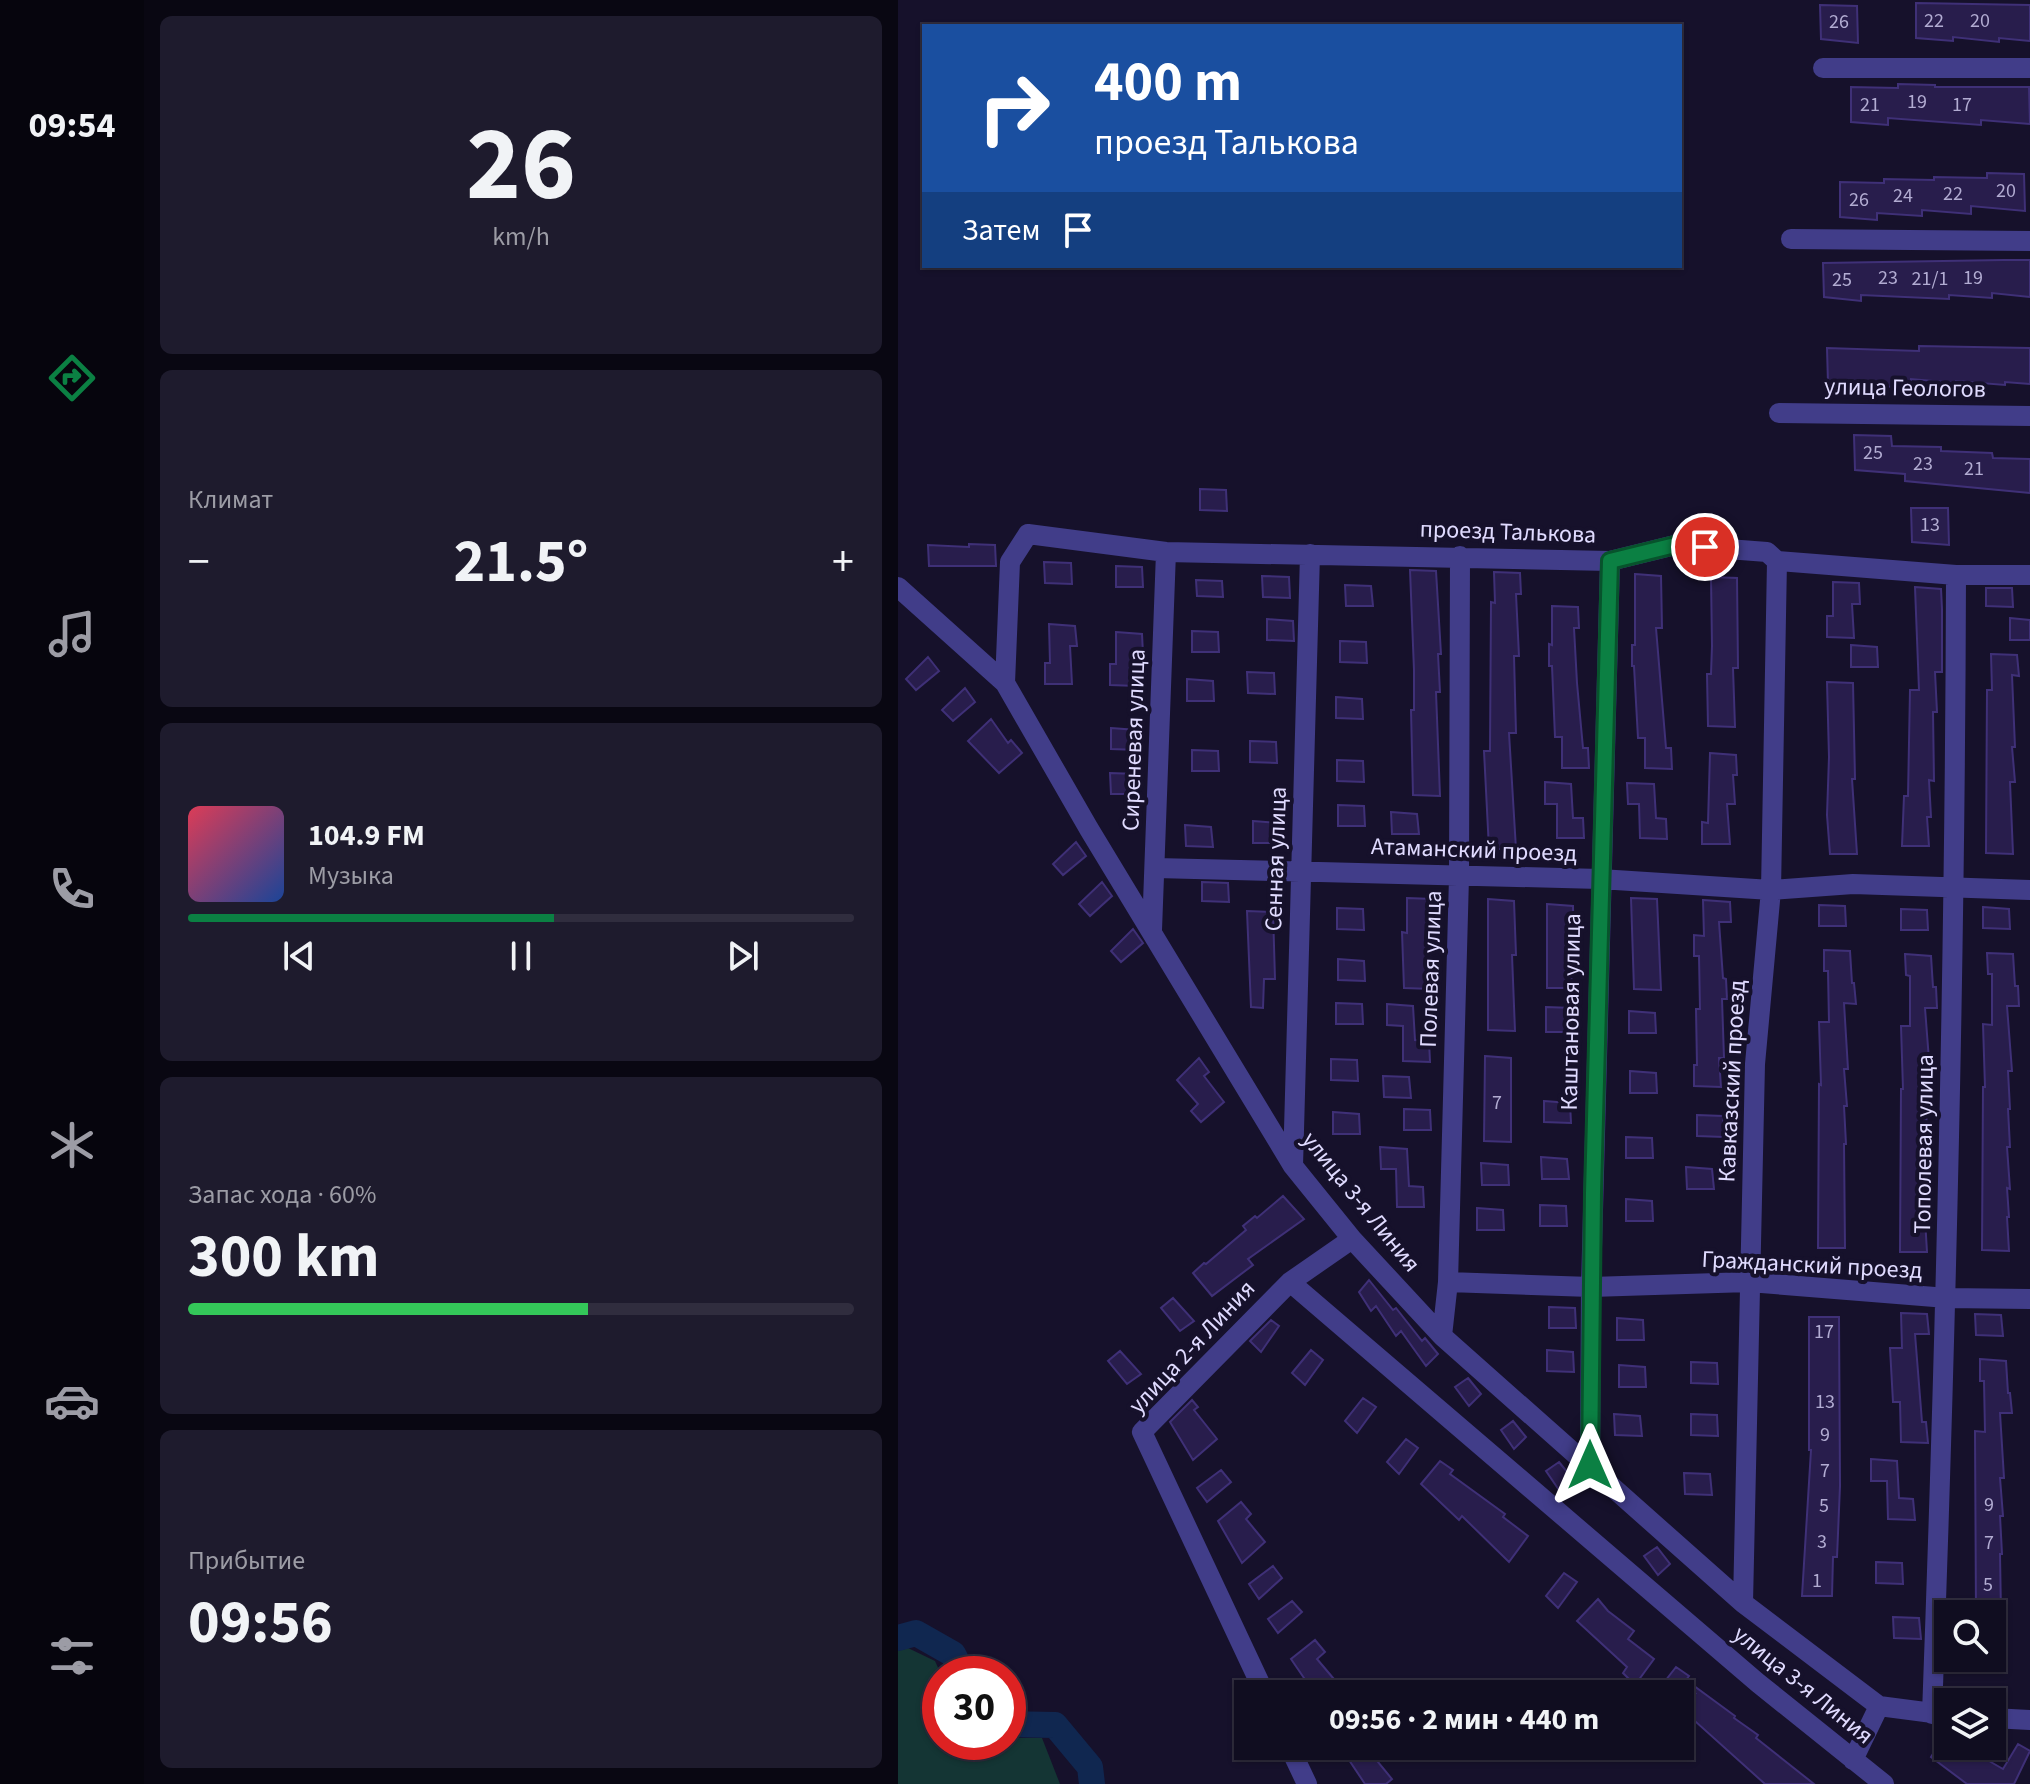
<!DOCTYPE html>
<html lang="ru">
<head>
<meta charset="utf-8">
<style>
  :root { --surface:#100d20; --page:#1e1b2d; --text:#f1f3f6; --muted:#9c9ca5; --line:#302d3e; --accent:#0b8043 }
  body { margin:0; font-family:"Source Sans 3",sans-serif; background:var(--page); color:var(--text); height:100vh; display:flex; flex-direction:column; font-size:30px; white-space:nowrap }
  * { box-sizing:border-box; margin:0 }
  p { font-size:26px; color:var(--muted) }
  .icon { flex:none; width:44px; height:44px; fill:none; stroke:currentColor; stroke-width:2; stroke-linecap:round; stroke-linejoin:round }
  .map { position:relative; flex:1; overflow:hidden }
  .drawer { display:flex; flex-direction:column; gap:16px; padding:16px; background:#090712; width:754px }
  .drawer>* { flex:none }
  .hud { position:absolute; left:24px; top:24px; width:760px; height:244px; border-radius:0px; box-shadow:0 2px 6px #0004,0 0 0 2px var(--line); background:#1a4fa0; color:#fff; overflow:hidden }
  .controls { position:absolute; left:1036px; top:1600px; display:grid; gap:16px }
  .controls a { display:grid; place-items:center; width:72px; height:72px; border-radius:0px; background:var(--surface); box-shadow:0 2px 6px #0004,0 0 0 2px var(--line); font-size:40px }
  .speed { position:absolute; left:24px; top:1656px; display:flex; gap:16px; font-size:40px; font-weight:700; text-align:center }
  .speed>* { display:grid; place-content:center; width:104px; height:104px; border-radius:50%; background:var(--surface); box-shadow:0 2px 6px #0004,0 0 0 2px var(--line); line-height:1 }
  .speed .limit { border:12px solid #d22; background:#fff; color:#111 }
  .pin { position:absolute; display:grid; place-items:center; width:68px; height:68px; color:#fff; margin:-34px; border:4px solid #fff; border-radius:50%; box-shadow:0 2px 8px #0007 }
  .me { position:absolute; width:88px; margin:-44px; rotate:0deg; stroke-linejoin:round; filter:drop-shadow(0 0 6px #0008) }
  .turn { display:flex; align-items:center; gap:28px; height:168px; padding:0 40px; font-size:36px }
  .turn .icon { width:104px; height:104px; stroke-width:2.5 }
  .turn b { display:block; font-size:56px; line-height:68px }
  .then { display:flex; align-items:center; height:76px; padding:0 40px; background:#0003; gap:16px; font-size:30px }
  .big { font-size:60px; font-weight:700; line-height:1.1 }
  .drawer .widget { flex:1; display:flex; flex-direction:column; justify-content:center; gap:12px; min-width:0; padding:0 28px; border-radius:12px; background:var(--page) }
  .drawer .dial { align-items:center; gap:0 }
  .dial b { font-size:104px; line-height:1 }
  .song { display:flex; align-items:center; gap:24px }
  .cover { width:96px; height:96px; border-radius:12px; background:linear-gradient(135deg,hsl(350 70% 55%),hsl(220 70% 35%)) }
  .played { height:8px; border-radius:4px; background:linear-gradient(90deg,var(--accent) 55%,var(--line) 55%) }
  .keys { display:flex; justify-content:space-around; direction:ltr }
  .heat { display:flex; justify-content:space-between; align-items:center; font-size:44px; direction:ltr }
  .charge { height:12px; border-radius:6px; background:linear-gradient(90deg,#34c759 60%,var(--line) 0) }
  .trip { position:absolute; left:336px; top:1680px; width:460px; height:80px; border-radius:0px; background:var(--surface); box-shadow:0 2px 6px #0004,0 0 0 2px var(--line); font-weight:700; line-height:80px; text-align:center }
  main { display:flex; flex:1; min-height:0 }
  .menu { display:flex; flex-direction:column; width:144px; justify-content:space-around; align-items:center; background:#06050d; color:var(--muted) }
  .menu .icon { width:56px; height:56px }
  .menu .active { color:var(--accent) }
  .menu b { font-size:36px; color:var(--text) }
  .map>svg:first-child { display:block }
  .green { fill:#143534 }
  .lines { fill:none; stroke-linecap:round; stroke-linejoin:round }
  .river { stroke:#102750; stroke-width:26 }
  .building { fill:#281d4c; stroke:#3f3077; stroke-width:2 }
  .minor { stroke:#413d89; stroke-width:20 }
  .route-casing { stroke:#07532c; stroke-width:20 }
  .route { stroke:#0b8043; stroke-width:14 }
  .labels { text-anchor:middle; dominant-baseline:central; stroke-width:8; stroke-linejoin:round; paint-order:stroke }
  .number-label { font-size:20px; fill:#b2acd2 }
  .street-label { font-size:24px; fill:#e0dbff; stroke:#16112b }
</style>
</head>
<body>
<main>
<nav class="menu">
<b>09:54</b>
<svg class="icon active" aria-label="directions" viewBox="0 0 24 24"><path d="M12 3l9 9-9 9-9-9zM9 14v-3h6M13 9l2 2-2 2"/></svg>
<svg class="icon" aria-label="music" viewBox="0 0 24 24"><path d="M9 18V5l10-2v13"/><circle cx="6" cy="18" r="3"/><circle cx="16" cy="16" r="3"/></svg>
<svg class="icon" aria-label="phone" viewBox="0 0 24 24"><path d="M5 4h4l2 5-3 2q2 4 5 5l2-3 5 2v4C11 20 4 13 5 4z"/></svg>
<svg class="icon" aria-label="climate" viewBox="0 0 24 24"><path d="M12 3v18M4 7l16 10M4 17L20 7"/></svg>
<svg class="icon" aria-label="car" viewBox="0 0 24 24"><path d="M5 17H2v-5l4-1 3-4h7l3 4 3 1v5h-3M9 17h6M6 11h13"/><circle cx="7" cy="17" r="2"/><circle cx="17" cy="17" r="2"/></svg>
<svg class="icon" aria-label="filters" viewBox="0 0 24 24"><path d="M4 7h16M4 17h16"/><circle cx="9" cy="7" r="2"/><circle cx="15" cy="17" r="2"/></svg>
</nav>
<section class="drawer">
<div class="widget dial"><b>26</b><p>km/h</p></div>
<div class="widget"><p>Климат</p>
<div class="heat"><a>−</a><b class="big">21.5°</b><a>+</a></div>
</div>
<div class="widget">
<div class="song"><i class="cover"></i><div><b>104.9 FM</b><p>Музыка</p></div></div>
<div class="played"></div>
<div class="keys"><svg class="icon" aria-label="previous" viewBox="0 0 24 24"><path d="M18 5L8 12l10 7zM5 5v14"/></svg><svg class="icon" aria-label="pause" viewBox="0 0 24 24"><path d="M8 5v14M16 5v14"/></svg><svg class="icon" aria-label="next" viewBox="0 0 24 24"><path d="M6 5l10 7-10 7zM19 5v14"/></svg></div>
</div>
<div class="widget"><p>Запас хода · 60%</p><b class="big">300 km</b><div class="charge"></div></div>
<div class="widget"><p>Прибытие</p><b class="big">09:56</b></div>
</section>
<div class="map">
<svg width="1132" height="1784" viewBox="0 0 1132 1784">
  <rect width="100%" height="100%" fill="#16112b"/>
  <!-- green -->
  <path class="green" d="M10,1648L37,1661L43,1674L42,1742H110V1738H144L162,1784H0V1651Z"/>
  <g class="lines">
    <!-- river -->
    <path class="river" d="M0,1638L18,1633L55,1654L65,1674
      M110,1724L157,1725L192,1767L194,1784"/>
  </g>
  <!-- building -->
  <path class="building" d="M1018,3L1132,5V41L1101,38V42L1055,37V41L1018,38Z
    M922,5L959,6L960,43L923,39Z
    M1000,84L1037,85V87H1131L1132,124L1083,120V125L990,118V125L953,122V87L1000,88Z
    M1089,173L1126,174L1127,211L1073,206V214L1024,210V216L979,213V220L942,217V182L986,183V179L1036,180V177L1089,178Z
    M1105,260H1132V297L1094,293V298L1051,295V299L963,295V301L926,297L925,263Z
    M1021,346L1132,348V384L1107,382V385L1058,381V383L1013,379V388L930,383L929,348L1021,351Z
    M956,435L993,436L994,446L1043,447V451L1094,453L1095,458L1132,459V493L1007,481V474L957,470Z
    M302,489L328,490L329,511L302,510Z
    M1013,508H1050L1051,545L1014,542Z
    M71,544L97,545L98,566H31L30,545L71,547Z
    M146,562L173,563L174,584L147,583Z
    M218,566L244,567L245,587H218Z
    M512,570L538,571L543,654H540L542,692H538L542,796L515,795L513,710H516V670Z
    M596,572L622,573L623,594H618L621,656H616L618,733H611L618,849H591L586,751H592L593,602L597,603Z
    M737,574L763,576L764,628H758L768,748H773L774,769L747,768V738H740L736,666H734V645H737Z
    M364,576L391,577L392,598L365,597Z
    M813,577L839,578L840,668H835L837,727L810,726L809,674H813L814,646Z
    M298,580L324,581L325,597L299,596Z
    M935,582L961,583L962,604H954L956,638L929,637V616H935Z
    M447,585L473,586L475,606H448Z
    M1017,587L1043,589L1044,609V672H1037L1039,712H1035L1036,781L1031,780L1033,817H1029L1031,846H1004L1006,796H1010L1012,690H1021Z
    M1088,588H1114L1115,607L1088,606Z
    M654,606L680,607L681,628H676L679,683L685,748H690L691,768H664V737H657L654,666H651V644L654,645Z
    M1112,618L1132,620V640H1112Z
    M369,619L395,621L396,641L369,640Z
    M151,624L177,626L179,646H172L174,684H147V663H152Z
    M294,631L320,632L321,652H294Z
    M218,632L244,634L245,654H237L239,686L212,685V664H218Z
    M442,641L468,642L469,663L442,662Z
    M953,645L979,647L980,667H953Z
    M1093,654L1119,655L1121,676L1114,675L1117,747H1114L1117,782H1112L1115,854L1088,853L1089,690H1094Z
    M30,657L41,671L18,690L8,679Z
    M349,672L376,673L377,694L350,693Z
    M289,679L315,681L316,701H289Z
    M929,682L955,683L957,779H954L959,854H932L929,815L931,757Z
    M67,688L77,702L55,721L44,710Z
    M438,697L464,699L465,719L438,718Z
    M93,719L110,743L113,740L124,753L101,773L70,741Z
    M213,728L239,730L240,750L213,749Z
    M352,741L378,742L379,763L352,762Z
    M294,750L320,751L321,771H294Z
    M812,753L838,755L839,775H835L837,804H829L832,844H804V822L810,823Z
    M439,760L465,761L466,782L439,781Z
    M212,773L238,774L240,794H213Z
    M647,782L673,784L675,818H685L686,838H659V804H647Z
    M729,783L756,784L758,818L768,819L769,839L742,838L741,804H730Z
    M440,805L466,806L467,826H440Z
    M493,812L519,814L521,834H494Z
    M355,821L381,823L382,843H355Z
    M287,825L313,827L315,847L288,846Z
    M178,842L188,856L165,875L155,864Z
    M204,882L214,896L192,916L181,904Z
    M304,882L330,883L331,902L304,901Z
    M509,898L535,899L536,920H529L534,989L506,988L504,932L509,933Z
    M733,898L759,899L763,990L736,989Z
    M590,899L616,901L618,955H614L617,1031L590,1030Z
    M805,900L832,902L833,922H821L825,978L828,979L829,999H824L826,1058H821L823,1087L796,1086V1065H799L798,1009H802L801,956H796V935L806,936Z
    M649,904L675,906L676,959H672L674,988H649Z
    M921,905L947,906L948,926H921Z
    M1085,907L1111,909L1112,929L1085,928Z
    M439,908L465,909L466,930L439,929Z
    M1003,909L1029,910L1030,930H1003Z
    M349,911L375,912L377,979H366L365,1008L353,1007Z
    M235,929L245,943L223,962L213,951Z
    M926,950L952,951L954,983H956L958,1004L946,1003L950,1069H946L949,1106H946L948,1144H946L947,1248H920L921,1084L923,1085L921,1022H931L930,971H926Z
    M1089,953L1115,954L1117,986H1120L1121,1006H1109L1114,1071H1110L1112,1109H1110L1112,1147H1109L1112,1189L1109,1188L1111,1217H1109L1111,1251L1084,1250L1085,1087H1087L1085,1024L1094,1025V974H1090Z
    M1007,954L1033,956L1035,987H1038L1039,1008H1027L1032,1073H1028L1030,1111H1028L1030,1148H1027L1030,1190H1027L1029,1219H1027L1029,1252H1002L1003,1089H1005L1003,1026H1012V976L1008,975Z
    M440,959L466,961L467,981L440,980Z
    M438,1003L464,1004L465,1024H438Z
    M489,1004L515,1006L517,1040L531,1041L532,1062L505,1061V1026L489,1025Z
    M648,1007L674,1008L676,1032H648Z
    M731,1011L757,1013L758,1033H731Z
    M587,1056L613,1058V1142L586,1141Z
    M301,1058L311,1072L306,1076L326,1102L303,1122L293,1111L300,1104L279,1080Z
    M433,1059L459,1060L460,1081L433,1080Z
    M732,1071L758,1073L759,1093H732Z
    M485,1076L511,1077L513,1098L486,1097Z
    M646,1101L672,1103L673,1123L646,1122Z
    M506,1109L532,1110L533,1130H506Z
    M435,1112L461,1114L462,1134H435Z
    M799,1115L825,1116L826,1137L799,1136Z
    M728,1137L754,1138L755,1158H728Z
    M482,1147L509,1149L511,1186L525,1187L526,1207H499L498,1169H483Z
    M643,1157L669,1159L671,1179H644Z
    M583,1163L610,1165L611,1185H584Z
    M788,1167L814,1169L816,1189H789Z
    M385,1196L406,1219L350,1259L355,1265L314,1296L295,1273L306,1263L308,1264L348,1230L345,1226L357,1216L359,1218Z
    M728,1199L754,1201L755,1221H728Z
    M642,1205L668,1206L669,1226H642Z
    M579,1208L605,1210L606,1230H579Z
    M471,1280L495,1310L498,1308L524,1341L527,1338L540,1354L528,1366L503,1331L498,1336L478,1306L473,1311L461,1292Z
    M275,1298L296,1321L282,1331L263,1308Z
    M651,1307L677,1308L678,1328H651Z
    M1003,1313L1029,1314L1031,1334H1017L1024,1422H1028L1030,1443L1003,1442L1002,1402H995L992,1348H1004Z
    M1077,1314L1103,1315L1105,1336L1078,1335Z
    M911,1317H941L942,1486L939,1557H935L934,1596H904L913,1450H911Z
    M719,1318L745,1320L746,1340H719Z
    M373,1320L381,1326L363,1352L352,1341Z
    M413,1350L425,1360L407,1385L394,1373Z
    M649,1350L675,1352L676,1372L649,1371Z
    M222,1351L243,1374L229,1384L210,1361Z
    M1082,1359L1108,1361L1110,1393H1112L1114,1413H1102L1106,1478H1102L1105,1516H1102L1104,1554H1102L1103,1614H1078L1077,1431L1087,1432L1086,1381H1082Z
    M793,1362L819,1363L820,1384L793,1383Z
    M721,1365L747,1367L748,1387H721Z
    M570,1378L583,1394L571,1406L557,1387Z
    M465,1398L478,1407L459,1433L447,1421Z
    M294,1400L300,1407L296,1410L319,1439L295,1460L272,1422Z
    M716,1414L742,1416L744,1436L717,1435Z
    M793,1414L819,1415L820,1436L793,1435Z
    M615,1421L628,1437L616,1449L603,1430Z
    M508,1439L520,1448L501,1474L489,1462Z
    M973,1459L999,1461L1001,1498L1015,1499L1017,1520L990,1519L989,1481H973Z
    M542,1461L555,1470L552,1474L607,1514L605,1517L630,1536L611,1562L564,1516L561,1520L523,1484Z
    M661,1462L674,1478L661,1490L648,1471Z
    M323,1470L333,1482L309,1502L299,1488Z
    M786,1473L812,1474L814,1495L787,1494Z
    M343,1502L353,1514L348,1519L367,1542L344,1563L320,1521Z
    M759,1547L772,1564L760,1575L746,1556Z
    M978,1562L1004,1563L1005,1584L978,1583Z
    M375,1566L384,1578L361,1599L351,1584Z
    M666,1573L679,1582L660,1608L648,1596Z
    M700,1599L710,1611L736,1631L730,1639L756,1659L737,1685L725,1673L729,1667L679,1621Z
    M394,1601L404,1612L380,1633L370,1619Z
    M995,1617L1021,1618L1023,1639L996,1638Z
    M417,1640L427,1652L419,1659L441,1685L431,1694H417L393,1659Z
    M778,1667L791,1676L788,1680L837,1716L836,1718L860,1735L858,1738L916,1784H867L797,1721L795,1725L782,1713L797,1694H757Z
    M1050,1730V1746H1065L1105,1769L1120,1744L1132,1751L1116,1784H1069L1033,1757Z
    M452,1746H467L494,1779L488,1784H467L445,1751Z"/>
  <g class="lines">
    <!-- minor -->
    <path class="minor" d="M925,68H1132
      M893,239L1132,241
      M881,413L1132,416
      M0,587L107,683L191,829L395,1166L454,1239L544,1336L845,1603L981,1706L1050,1715
      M107,683L112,562L130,534L268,552L712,561L777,545L869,552L879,561L1058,575H1132
      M258,868L702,879L873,890L955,884L1132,890
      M254,930L268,552
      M395,1166L412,554
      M392,1282L860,1683L986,1784
      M550,1282L693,1287L851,1282L1049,1298L1132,1299
      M544,1336L550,1282L561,877L562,556
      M692,1465L693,1287L712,561
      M845,1603L857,1064L873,890L879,561
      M367,1694L244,1432L392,1282L454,1239
      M1034,1714C1048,1335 1057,955 1058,575
      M1094,1718L1132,1720
      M391,1746L409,1784
      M955,1760L981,1706"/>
  </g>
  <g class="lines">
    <!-- route casing -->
    <g class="route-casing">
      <path id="route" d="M692,1465L695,1193L712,561L777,545L807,547"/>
    </g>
    <!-- route -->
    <use href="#route" class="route"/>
  </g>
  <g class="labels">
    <!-- number labels -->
    <g class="number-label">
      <text x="1036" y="21">22</text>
      <text x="1082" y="21">20</text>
      <text x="941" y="22">26</text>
      <text x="1019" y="102">19</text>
      <text x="972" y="105">21</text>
      <text x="1064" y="105">17</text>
      <text x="1108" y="191">20</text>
      <text x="1055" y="194">22</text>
      <text x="1005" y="196">24</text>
      <text x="961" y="200">26</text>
      <text x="990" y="278">23</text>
      <text x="1075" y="278">19</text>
      <text x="1032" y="279">21/1</text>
      <text x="944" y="280">25</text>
      <text x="975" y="453">25</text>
      <text x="1025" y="464">23</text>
      <text x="1076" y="469">21</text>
      <text x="1032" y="525">13</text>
      <text x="599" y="1103">7</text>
      <text x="926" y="1332">17</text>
      <text x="927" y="1402">13</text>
      <text x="927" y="1435">9</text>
      <text x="927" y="1471">7</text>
      <text x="1091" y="1505">9</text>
      <text x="926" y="1506">5</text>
      <text x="924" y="1542">3</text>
      <text x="1091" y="1543">7</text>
      <text x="919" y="1581">1</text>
      <text x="1090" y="1585">5</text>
    </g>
    <!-- street labels -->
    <g class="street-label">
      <text transform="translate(1007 388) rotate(1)">улица Геологов</text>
      <text transform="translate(610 532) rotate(2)">проезд Талькова</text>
      <text transform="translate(236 740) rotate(-88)">Сиреневая улица</text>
      <text transform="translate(576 850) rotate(2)">Атаманский проезд</text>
      <text transform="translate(378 859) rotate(-88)">Сенная улица</text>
      <text transform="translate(533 969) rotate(-88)">Полевая улица</text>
      <text transform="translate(673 1012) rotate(-89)">Каштановая улица</text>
      <text transform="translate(834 1081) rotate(-87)">Кавказский проезд</text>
      <text transform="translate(1026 1144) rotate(-89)">Тополевая улица</text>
      <text transform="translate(463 1202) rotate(51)">улица 3-я Линия</text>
      <text transform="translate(914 1265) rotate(3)">Гражданский проезд</text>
      <text transform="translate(294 1347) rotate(-47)">улица 2-я Линия</text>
      <text transform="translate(905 1685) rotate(39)">улица 3-я Линия</text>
    </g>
  </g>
</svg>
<div class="controls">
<a><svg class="icon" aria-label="search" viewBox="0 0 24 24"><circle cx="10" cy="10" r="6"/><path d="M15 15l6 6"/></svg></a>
<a><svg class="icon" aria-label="layers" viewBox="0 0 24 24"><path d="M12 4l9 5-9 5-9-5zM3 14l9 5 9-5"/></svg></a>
</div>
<div class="speed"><div class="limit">30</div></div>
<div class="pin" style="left:807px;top:547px;background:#d93025"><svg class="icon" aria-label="arrive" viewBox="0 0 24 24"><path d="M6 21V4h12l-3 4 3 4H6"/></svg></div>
<svg class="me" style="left:692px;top:1465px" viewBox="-20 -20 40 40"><path d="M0-17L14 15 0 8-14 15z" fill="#0b8043" stroke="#fff" stroke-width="4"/></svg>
<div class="trip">09:56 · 2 мин · 440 m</div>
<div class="hud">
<div class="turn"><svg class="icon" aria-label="right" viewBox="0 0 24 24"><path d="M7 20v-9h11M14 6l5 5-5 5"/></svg><div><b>400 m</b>проезд Талькова</div></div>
<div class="then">Затем<svg class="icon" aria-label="arrive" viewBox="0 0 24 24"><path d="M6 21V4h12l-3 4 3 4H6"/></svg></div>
</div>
</div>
</main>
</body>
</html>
